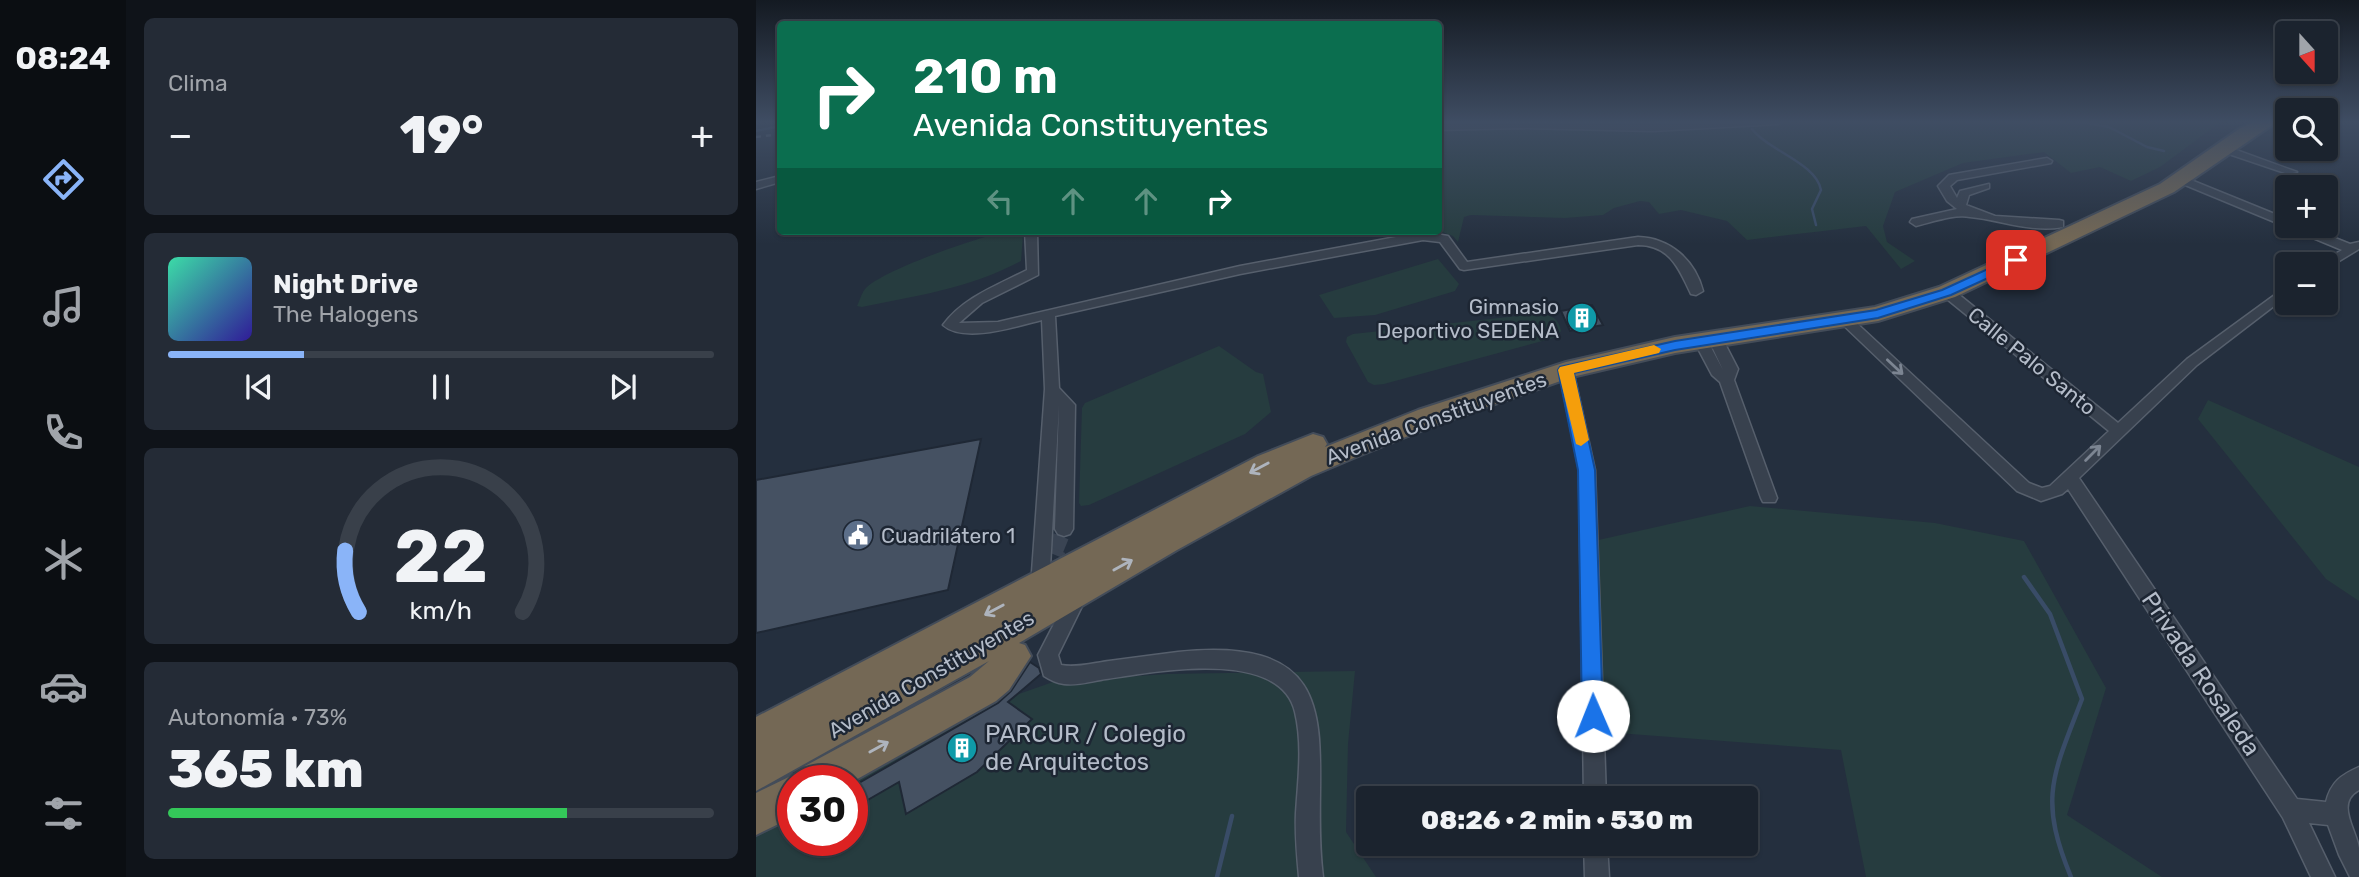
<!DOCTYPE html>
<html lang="es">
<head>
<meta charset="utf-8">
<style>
  :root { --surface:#1b232e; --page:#242b36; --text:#f1f3f6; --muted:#a0a4aa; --line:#39404a; --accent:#8ab4f8 }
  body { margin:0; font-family:Rubik,sans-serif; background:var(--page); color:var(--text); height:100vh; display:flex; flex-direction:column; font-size:26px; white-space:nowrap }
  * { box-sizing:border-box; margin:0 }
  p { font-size:23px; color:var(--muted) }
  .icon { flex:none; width:38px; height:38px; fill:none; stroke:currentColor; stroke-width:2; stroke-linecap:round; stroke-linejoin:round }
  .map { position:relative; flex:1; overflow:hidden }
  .side { display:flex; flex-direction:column; gap:18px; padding:18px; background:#0f1319; width:630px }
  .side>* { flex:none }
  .guide { position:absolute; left:21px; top:21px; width:665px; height:214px; border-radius:7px; box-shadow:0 2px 5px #0004,0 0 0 2px var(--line); background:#0b6e4f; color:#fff; overflow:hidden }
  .needle { width:46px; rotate:159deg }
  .buttons { position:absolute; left:1519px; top:21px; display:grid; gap:14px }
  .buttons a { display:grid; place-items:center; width:63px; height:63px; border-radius:7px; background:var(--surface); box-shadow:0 2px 5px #0004,0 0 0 2px var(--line); font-size:35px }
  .speed { position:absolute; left:21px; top:765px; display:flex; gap:14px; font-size:35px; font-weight:700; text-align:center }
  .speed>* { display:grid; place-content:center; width:91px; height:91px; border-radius:50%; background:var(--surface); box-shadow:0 2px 5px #0004,0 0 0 2px var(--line); line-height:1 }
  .speed .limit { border:10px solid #d22; background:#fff; color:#111 }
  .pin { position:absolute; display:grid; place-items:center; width:60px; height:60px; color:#fff; margin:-30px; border-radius:14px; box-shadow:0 4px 10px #0006 }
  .me { position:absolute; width:77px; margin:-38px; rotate:359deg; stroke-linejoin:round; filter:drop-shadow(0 0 5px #0008) }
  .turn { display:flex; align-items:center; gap:24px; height:147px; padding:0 21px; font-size:32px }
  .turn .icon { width:91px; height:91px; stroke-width:2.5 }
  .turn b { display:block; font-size:49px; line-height:60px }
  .lanes { display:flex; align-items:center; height:66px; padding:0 21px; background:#0003; justify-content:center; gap:35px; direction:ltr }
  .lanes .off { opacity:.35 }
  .big { font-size:52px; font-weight:800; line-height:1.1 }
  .side .tile { flex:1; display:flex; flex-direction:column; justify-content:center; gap:10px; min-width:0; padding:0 24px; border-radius:10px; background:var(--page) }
  .side .dial { align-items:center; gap:0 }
  .dial svg { height:182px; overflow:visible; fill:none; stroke:var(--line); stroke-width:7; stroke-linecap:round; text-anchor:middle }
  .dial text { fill:var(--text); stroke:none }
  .song { display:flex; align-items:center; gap:21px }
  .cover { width:84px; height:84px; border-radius:10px; background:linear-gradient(135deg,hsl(160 70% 55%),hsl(250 70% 35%)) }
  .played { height:7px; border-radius:4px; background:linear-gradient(90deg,var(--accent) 25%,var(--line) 25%) }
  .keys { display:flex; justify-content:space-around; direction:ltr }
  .heat { display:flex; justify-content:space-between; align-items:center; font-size:38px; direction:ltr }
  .charge { height:10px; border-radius:5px; background:linear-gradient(90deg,#34c759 73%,var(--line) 0) }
  .trip { position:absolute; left:600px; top:786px; width:402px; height:70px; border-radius:7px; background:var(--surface); box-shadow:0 2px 5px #0004,0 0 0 2px var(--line); font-weight:800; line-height:70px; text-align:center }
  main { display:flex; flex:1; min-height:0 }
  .dock { display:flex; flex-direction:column; width:126px; justify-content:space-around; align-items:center; background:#0b0e12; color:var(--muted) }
  .dock .icon { width:49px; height:49px }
  .dock .current { color:var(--accent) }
  .dock b { font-size:32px; color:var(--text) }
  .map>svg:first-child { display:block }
  .green { fill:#263c3f }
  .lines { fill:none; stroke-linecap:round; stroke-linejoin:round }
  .stream-far1 { stroke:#394c67; stroke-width:2.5 }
  .stream { stroke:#394c67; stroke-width:4.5 }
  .building { fill:#455162; stroke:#1f2835; stroke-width:2 }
  .street-tunnel-far1 { stroke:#3a4453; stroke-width:16; stroke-dasharray:16 8; stroke-linecap:butt }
  .street-tunnel { stroke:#3a4453; stroke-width:20; stroke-dasharray:20 10; stroke-linecap:butt }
  .street-casing { stroke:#565f6c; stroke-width:3 }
  .highway-casing { stroke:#434c59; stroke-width:4 }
  .street { fill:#38414e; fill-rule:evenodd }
  .highway { fill:#746855; fill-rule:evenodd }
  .rail { stroke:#5a6575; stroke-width:2.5; stroke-dasharray:5 5; stroke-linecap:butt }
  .oneway { stroke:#7c8592 }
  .oneway2 { stroke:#aeb4bd }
  .route { fill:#1a73e8; stroke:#114b97; stroke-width:2 }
  .slow { fill:#f59e0b }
  .labels { text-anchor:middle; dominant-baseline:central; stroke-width:5; stroke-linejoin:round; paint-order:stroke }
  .poi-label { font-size:21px; fill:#b4bcc9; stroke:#1d2633; text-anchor:end }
  .street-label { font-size:21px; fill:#b4bcc9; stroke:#1d2633 }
  .near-street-label { font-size:24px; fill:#b4bcc9; stroke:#1d2633 }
  .near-poi-label { font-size:24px; fill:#b4bcc9; stroke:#1d2633; text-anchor:start }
</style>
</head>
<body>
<main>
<nav class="dock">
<b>08:24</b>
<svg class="icon current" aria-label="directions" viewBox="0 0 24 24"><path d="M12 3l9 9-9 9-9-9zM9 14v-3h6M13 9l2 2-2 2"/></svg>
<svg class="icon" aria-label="music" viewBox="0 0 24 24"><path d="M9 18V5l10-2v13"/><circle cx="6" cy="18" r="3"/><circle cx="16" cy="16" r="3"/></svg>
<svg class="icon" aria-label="phone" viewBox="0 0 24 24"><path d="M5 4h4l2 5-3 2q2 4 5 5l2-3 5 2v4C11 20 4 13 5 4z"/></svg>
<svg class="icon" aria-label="climate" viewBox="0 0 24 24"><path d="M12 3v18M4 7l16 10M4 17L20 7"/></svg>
<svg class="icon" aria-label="car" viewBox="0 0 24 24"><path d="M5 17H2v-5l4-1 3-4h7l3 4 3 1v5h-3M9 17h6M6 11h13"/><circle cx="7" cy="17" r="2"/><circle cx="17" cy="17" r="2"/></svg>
<svg class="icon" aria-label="filters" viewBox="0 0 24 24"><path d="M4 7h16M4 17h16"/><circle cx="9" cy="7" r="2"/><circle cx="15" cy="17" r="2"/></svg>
</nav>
<section class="side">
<div class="tile"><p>Clima</p>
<div class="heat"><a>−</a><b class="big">19°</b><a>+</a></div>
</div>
<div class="tile">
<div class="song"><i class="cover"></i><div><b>Night Drive</b><p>The Halogens</p></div></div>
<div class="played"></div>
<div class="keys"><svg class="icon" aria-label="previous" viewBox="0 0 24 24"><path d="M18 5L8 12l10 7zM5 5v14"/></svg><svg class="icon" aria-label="pause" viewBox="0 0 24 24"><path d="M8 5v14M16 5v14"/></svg><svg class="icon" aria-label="next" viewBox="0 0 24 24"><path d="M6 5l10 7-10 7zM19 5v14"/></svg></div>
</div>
<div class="tile dial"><svg viewBox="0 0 100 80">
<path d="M14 69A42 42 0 1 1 86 69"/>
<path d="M14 69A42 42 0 0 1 8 42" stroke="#8ab4f8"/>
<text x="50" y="56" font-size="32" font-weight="700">22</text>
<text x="50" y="72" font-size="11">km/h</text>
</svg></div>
<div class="tile"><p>Autonomía · 73%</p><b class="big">365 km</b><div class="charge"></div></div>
</section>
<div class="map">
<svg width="1603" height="877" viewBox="0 0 1603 877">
  <rect width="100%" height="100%" fill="#242f3e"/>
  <!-- green -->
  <path class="green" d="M682,121H1466L1404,167L1375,181L1344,167L1315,173L1288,152L1207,163L1139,192L1127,226L1131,242L1159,261L1145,269L1110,226L991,240L971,221L925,210L903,214L893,202L884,201L858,208L847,215L809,218L715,215L708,217L702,242L697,236L683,231Z
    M254,231L267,235L265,261C216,288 160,296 106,307L101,306C104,300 106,291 111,287C130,269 227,235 254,231Z
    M682,259L703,284L699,291L619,315L578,318L563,295Z
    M780,314C793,314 803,317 805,331L801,337L628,384L618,385L612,382L590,342L591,337L597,334Z
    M463,346L500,372L507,374L515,412L489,434L333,505L325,506L323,503L326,408L329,403Z
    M1452,400L1603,467V601L1570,579L1442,419Z
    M994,506L1179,523L1268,541L1350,688L1311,815L1406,877H1110L1085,750L848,732L838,541Z
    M599,671L592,744L590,832L620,877H0V831L37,809V840H96V780L211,712L297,682L411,674Z"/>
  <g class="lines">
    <!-- stream-far1 -->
    <path class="stream-far1" d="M1319,121L1353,127L1391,147L1408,151
      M996,129C1013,151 1060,163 1065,190L1056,209L1060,225
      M0,131L24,126"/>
    <!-- stream -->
    <path class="stream" d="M1268,577L1294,614L1326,699C1297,775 1282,798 1315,877
      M461,877L476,816"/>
  </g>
  <!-- building -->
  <path class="building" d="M836,305L847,325L814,331L805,311Z
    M225,439L192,590L0,633V480Z
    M274,662L283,668L285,674L252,702L276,719L221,772L150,814L143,782L96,809V787L242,703L255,691Z"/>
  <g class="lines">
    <!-- street-tunnel-far1 -->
    <path class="street-tunnel-far1" d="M299,551L308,529"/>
    <!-- street-tunnel -->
    <path class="street-tunnel" d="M286,582L300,549"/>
    <!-- street casing -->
    <g class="street-casing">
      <path id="street" d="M968,121H1027L1022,124L897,131L764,128L682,130V124C778,122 873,126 968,121Z
        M1464,147H1472L1541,172L1532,174L1464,151Z
        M1291,158L1296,161L1295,163L1201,180L1194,186L1201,198L1204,191L1233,184V188L1213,195L1210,205L1239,216L1303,220L1307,221V227C1275,233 1245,220 1214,217C1197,214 1177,222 1160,226L1154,222L1156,219L1201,209L1191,201L1182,186L1193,175Z
        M24,176V182L0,189V182Z
        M1422,178H1430L1531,219V226H1549L1594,244L1603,242V249L1570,269V264H1564L1566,262L1586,250L1422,182Z
        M269,231H281L282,275L226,303L203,323L242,322L484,266L667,232L692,236L711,262L882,237C914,238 939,260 947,291L940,295L935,294C923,269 914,245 882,245L708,270L704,269L684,242L667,240L484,274L299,316L303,388L319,405L317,529L314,534L308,536L302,534L299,529L303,405L293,586L291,591L284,594L277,591L275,586L289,389L286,320C261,326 208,344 187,325C208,297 240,286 271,270Z
        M1531,286V296L1441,365L1323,478L1541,799L1570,802C1575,782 1585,775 1603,767V790C1579,803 1600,829 1603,848C1603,857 1603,868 1603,877H1594L1583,855L1572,825L1553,823L1579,877H1555L1527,818L1312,489L1306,494L1285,501L1261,491L1082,320L1084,317H1094L1273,483L1286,488L1294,486L1353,431L1186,295V289H1196L1362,423L1431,359Z
        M959,334L966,338L982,369L978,380L1021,498L1019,502H1007L1005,498L964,382L956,375L938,341L940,338H950L967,370L952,338Z
        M810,365L817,370L839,470L850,798H828L823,470L803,370Z
        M322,588L329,591L331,596L302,655L305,665C321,668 337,663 353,661C375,658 399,655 422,652C610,633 551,757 567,877H543C541,856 539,835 540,813C542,780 547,745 539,712C524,647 397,672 350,679C336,681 322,686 308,684C301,683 294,680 288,676L282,655L315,591Z
        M828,844H851L853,877H829Z"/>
    </g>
    <!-- highway casing -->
    <g class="highway-casing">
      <path id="highway" d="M1499,121H1522L1418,192L1199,297L1122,321L919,353L816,377L682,424L600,457L555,476L421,550L263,643L269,645L275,656L253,690L240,701L96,782L37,780V817L0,835V793L37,775L44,778L49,766L214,677L233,661L0,791V717L502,456L557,434L567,437L571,444L569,447L662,410L810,362L919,337L1119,307L1183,287L1404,184L1483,129Z"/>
    </g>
    <!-- street -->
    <use href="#street" class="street"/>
    <!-- highway -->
    <use href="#highway" class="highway"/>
    <!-- rail -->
    <path class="rail" d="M0,137L24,134"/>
  </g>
  <!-- one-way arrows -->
  <defs><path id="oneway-shaft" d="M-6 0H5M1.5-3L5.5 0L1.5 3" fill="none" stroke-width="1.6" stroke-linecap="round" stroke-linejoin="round" transform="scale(1.75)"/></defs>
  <g class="oneway">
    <use href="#oneway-shaft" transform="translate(1139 367) rotate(43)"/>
    <use href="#oneway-shaft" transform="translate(1337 453) rotate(-45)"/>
  </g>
  <g class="oneway2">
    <use href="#oneway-shaft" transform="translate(503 468) rotate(152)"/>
    <use href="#oneway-shaft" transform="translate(367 565) rotate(-29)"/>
    <use href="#oneway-shaft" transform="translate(238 610) rotate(152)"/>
    <use href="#oneway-shaft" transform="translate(123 747) rotate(-29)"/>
  </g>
  <!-- sky -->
  <linearGradient id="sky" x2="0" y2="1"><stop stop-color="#141a22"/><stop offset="0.5" stop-color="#3f4d63"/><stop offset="1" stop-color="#3f4d63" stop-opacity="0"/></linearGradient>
  <rect width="1603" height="244" fill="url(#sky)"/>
  <!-- route -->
  <path class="route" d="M1260,256L1267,260L1265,263L1195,295L1122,318L919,350L818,373L839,470L847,716L844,723L837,726L829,723L826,716L822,470L802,370L804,367L919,341L1120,310L1186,290Z"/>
  <!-- slow -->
  <path class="slow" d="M898,345L905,349L903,353L818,373L833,440L825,446L820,444L802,370L804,367Z"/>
  <!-- icons -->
  <defs>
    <g id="building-disc" transform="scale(1.575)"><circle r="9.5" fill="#0f9aa8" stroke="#1d2633"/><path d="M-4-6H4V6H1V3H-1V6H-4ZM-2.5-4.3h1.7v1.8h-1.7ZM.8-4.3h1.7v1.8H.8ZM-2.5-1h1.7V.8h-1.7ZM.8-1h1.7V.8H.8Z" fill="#fff"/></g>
    <g id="civic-disc" transform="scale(1.575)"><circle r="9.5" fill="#5c6f8a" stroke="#1d2633"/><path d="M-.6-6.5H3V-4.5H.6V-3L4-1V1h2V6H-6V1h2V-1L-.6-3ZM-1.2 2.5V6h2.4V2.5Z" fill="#fff"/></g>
  </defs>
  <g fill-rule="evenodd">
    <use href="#building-disc" x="826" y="318"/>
    <use href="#civic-disc" x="102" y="535"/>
    <use href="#building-disc" x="206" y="748"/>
  </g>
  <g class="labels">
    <!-- poi labels -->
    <g class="poi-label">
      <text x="803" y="306">Gimnasio<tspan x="803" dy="24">Deportivo SEDENA</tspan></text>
      <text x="125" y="535" text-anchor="start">Cuadrilátero 1</text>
    </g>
    <!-- street labels -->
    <g class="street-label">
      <text transform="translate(1276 361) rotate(39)">Calle Palo Santo</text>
      <text transform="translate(680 418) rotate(-20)">Avenida Constituyentes</text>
      <text transform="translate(175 674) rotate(-30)">Avenida Constituyentes</text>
    </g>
    <!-- near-street labels -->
    <g class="near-street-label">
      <text transform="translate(1445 674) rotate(56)">Privada Rosaleda</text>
    </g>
    <!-- near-poi labels -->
    <g class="near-poi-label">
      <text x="229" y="734">PARCUR / Colegio<tspan x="229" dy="28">de Arquitectos</tspan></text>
    </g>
  </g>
</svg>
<div class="buttons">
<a><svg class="needle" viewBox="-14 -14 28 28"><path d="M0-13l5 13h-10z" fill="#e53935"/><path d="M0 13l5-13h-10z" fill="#a0a4aa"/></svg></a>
<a><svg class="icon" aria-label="search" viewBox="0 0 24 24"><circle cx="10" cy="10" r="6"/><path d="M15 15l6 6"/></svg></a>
<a>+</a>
<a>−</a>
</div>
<div class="speed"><div class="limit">30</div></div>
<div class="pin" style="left:1260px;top:260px;background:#d93025"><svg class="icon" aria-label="arrive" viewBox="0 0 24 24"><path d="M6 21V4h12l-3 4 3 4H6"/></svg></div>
<svg class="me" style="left:837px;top:716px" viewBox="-20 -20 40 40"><circle r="19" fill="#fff"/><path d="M0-13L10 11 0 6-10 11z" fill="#1a73e8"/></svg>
<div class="trip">08:26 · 2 min · 530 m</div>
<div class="guide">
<div class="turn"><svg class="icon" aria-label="right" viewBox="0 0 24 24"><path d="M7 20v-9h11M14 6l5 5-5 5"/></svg><div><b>210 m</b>Avenida Constituyentes</div></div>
<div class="lanes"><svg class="icon off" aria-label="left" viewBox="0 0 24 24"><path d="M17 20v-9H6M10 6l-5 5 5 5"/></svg><svg class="icon off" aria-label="ahead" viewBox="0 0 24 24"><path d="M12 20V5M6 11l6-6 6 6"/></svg><svg class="icon off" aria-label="ahead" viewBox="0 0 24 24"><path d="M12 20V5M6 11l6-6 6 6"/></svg><svg class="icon" aria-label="right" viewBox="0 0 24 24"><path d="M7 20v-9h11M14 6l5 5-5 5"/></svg></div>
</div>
</div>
</main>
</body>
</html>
